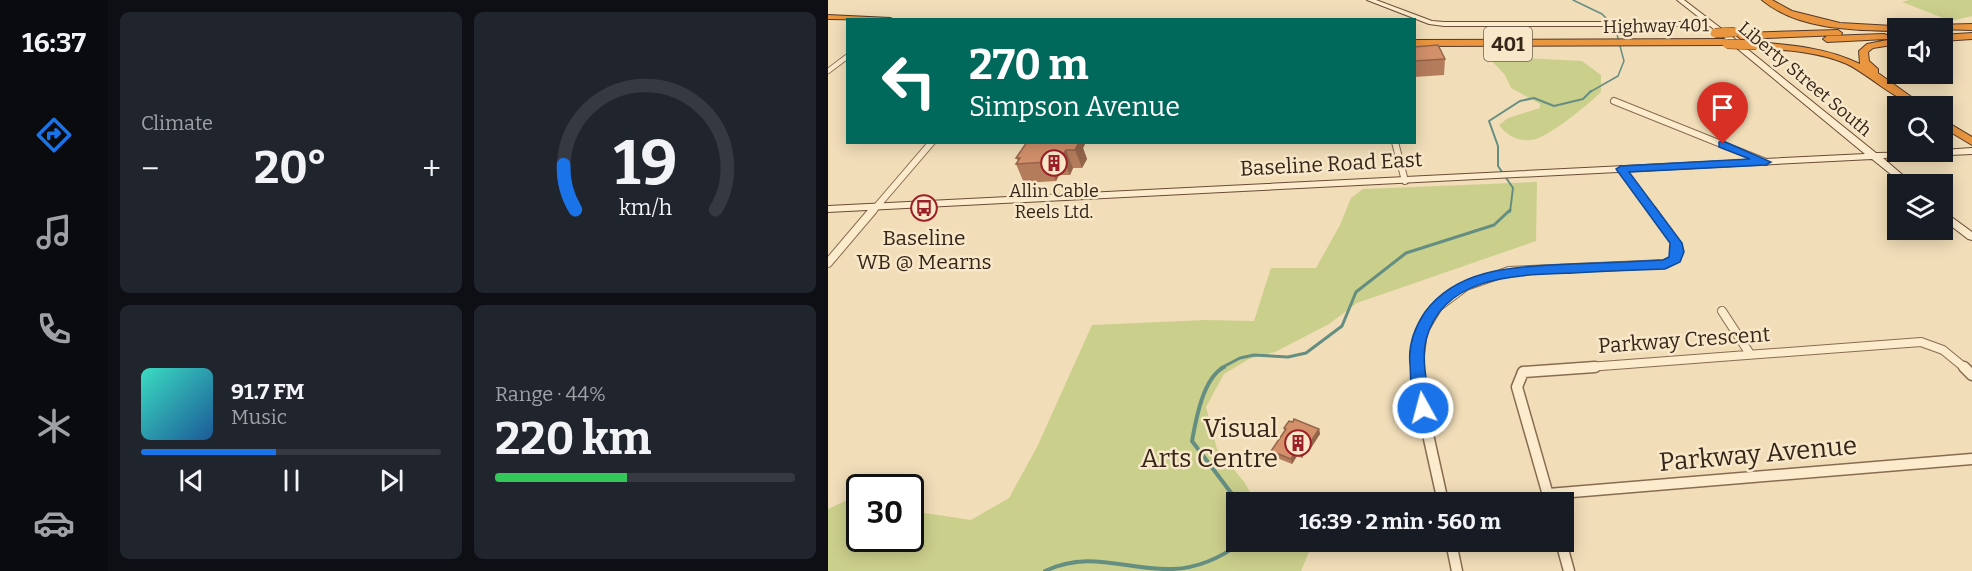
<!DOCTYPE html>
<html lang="en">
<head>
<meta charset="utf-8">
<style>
  :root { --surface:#171b24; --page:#20242c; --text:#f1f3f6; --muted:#9ea1a6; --line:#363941; --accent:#1a73e8 }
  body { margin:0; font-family:Bitter,serif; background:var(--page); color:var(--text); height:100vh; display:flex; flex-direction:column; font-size:22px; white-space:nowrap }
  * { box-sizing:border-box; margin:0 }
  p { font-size:20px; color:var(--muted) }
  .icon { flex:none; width:33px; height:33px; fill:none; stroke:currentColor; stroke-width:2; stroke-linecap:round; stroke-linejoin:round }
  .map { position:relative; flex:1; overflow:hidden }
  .panel { display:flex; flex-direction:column; gap:12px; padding:12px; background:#0d0f14; width:720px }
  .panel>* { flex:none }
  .banner { position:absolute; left:18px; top:18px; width:570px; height:126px; border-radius:0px; box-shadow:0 3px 15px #0003; background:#00695c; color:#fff; overflow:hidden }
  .controls { position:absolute; left:1059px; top:18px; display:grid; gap:12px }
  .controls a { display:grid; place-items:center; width:66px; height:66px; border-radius:0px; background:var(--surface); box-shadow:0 3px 15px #0003; font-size:30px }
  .speed { position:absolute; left:18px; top:474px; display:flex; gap:12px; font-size:30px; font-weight:700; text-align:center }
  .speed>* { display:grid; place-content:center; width:78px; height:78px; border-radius:50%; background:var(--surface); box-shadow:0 3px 15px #0003; line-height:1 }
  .speed .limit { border:3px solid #111; border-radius:9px; background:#fff; color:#111 }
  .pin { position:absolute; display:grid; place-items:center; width:51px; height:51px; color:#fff; margin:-62px -26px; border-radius:50% 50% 50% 0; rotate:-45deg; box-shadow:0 0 6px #0007 }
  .pin .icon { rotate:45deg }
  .me { position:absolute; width:66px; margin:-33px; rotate:353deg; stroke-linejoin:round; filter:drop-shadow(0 0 4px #0008) }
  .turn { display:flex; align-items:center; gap:21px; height:126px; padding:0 24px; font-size:27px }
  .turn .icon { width:78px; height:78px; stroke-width:2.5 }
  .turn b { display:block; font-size:42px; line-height:51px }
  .big { font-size:45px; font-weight:700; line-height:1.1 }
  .panel .widget { flex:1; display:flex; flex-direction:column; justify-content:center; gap:9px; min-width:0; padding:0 21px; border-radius:9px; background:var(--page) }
  .panel .dial { align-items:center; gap:0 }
  .dial svg { height:156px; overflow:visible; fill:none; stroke:var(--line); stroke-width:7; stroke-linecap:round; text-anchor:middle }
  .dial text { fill:var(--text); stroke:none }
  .song { display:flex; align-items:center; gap:18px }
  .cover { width:72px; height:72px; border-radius:9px; background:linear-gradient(135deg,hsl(170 70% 55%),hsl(210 70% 35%)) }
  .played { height:6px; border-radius:3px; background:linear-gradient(90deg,var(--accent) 45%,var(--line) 45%) }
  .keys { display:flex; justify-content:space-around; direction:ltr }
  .heat { display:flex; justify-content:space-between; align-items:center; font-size:33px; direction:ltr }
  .charge { height:9px; border-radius:4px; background:linear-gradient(90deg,#34c759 44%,var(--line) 0) }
  .panel .tiles { flex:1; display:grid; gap:12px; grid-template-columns:repeat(2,1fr) }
  .trip { position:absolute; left:398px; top:492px; width:348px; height:60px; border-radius:0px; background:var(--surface); box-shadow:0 3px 15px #0003; font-weight:700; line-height:60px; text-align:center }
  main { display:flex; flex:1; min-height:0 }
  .tab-bar { display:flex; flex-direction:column; width:108px; justify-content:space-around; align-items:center; background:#090b0e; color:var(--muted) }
  .tab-bar .icon { width:42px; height:42px }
  .tab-bar .on { color:var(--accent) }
  .tab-bar b { font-size:27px; color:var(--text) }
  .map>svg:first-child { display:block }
  .green { fill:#cbcf8c }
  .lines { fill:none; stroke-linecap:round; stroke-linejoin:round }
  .stream-far3 { stroke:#658e82; stroke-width:1.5 }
  .stream-far2 { stroke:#658e82; stroke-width:2 }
  .stream-far1 { stroke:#658e82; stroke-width:3 }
  .stream { stroke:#658e82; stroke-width:4 }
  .street-far3-casing { stroke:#886c52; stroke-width:6 }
  .street-far2-casing { stroke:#886c52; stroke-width:8 }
  .street-far1-casing { stroke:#886c52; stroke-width:10 }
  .street-casing { stroke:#886c52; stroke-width:13 }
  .secondary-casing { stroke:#6a4d36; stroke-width:2 }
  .highway-casing { stroke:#553a28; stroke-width:2 }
  .street-far3 { stroke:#fcebcc; stroke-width:4.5 }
  .street-far2 { stroke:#fcebcc; stroke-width:6 }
  .street-far1 { stroke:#fcebcc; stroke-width:8 }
  .street { stroke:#fcebcc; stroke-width:10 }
  .secondary { fill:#fcebcc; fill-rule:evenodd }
  .highway { fill:#ea953f; fill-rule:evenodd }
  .highway-bridge-casing { stroke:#553a28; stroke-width:10; stroke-linecap:butt }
  .highway-bridge { stroke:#ea953f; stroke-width:9 }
  .wall { fill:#b57c5c }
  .shaded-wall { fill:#94654b }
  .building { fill:#d3906b; stroke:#94654b; stroke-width:1.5 }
  .route { fill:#1a73e8; stroke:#114b97; stroke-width:1.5 }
  .labels { text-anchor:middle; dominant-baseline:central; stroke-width:5; stroke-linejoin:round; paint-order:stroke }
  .far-street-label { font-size:18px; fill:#362519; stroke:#f8e8c9 }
  .far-poi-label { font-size:18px; fill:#362519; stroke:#f8e8c9 }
  .shield { fill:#f8e8c9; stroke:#70604e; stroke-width:1.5 }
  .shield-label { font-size:20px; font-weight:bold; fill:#362519 }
  .street-label { font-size:21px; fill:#362519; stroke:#f8e8c9 }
  .poi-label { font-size:21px; fill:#362519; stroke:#f8e8c9 }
  .near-poi-label { font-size:26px; fill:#362519; stroke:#f8e8c9; text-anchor:end }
  .near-street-label { font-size:26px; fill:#362519; stroke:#f8e8c9 }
</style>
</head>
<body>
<main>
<nav class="tab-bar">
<b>16:37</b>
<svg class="icon on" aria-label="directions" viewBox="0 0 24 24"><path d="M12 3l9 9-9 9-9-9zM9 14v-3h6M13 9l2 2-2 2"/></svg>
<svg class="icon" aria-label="music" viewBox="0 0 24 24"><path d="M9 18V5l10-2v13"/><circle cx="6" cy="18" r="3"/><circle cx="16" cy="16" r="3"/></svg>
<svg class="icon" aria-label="phone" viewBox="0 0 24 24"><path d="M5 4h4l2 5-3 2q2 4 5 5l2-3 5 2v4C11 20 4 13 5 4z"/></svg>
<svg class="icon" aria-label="climate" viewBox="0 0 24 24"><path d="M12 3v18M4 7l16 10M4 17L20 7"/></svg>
<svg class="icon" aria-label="car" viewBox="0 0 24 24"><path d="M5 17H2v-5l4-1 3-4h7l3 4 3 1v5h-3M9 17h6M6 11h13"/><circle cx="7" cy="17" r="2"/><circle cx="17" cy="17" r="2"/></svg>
</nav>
<section class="panel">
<div class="tiles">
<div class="widget"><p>Climate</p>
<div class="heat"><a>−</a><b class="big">20°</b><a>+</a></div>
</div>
<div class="widget dial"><svg viewBox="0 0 100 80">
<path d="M14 69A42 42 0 1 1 86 69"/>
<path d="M14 69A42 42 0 0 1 8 46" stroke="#1a73e8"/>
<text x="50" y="56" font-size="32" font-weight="700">19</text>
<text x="50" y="72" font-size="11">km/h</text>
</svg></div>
<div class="widget">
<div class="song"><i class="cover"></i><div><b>91.7 FM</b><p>Music</p></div></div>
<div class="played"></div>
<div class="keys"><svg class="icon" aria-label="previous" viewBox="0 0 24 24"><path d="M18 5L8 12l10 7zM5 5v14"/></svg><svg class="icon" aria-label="pause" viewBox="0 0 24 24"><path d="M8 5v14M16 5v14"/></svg><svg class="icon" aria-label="next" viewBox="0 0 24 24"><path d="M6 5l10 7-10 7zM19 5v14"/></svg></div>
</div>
<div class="widget"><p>Range · 44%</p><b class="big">220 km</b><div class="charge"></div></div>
</div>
</section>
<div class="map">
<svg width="1144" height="571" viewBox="0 0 1144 571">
  <rect width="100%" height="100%" fill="#f1ddb8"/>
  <!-- green -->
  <path class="green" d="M1081,0H1144V16L1123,21L1074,2Z
    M659,56L754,61L773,75V92C761,104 724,134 708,139C693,143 680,137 671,125L680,118L712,108V104L683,88L677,75Z
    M709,182L708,241L529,303L501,324L447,352L421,359L396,374L378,407L389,449L417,483L427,502H408V542H485L473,571H0V509L17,501L31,503L32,538H82L83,511L143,520L181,498L209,447L264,325L377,320L426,321L443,268H488L512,225L523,198L535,189Z"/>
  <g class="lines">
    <!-- stream-far3 -->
    <path class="stream-far3" d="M745,0L774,14L787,27L796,61L790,76L762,92"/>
    <!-- stream-far2 -->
    <path class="stream-far2" d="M682,212L685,188L670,166V146L661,121L692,101L706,98L726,106L755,99L763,91"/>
    <!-- stream-far1 -->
    <path class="stream-far1" d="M393,368L412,358L426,355L460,357L478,353L514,326L528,292L578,253L666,225L682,210"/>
    <!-- stream -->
    <path class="stream" d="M396,367C375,378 368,419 364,441L410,502
      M217,571C263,549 299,571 345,569C371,568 394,557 414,542"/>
    <!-- street-far3 casing -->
    <g class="street-far3-casing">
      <path id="street-far3" d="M0,71L20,56"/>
    </g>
    <!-- street-far2 casing -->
    <g class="street-far2-casing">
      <path id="street-far2" d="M786,101L938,162
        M567,142L577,181
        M793,169L825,212
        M44,212L104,142"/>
    </g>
    <!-- street-far1 casing -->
    <g class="street-far1-casing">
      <path id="street-far1" d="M0,263L45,210
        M894,311L922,354
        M590,368L595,332L610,307L638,286L681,271L837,264L847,259L848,243L824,210
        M747,368L1093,342L1115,350L1137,368"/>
    </g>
    <!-- street casing -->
    <g class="street-casing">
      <path id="street" d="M590,367L591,394L615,502
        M1136,367L1144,375
        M720,494L1144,459
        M722,502L689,387L695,372L767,367
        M623,542L629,571
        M733,542L741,571"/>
    </g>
    <!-- secondary casing -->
    <g class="secondary-casing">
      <path id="secondary" d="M539,0H548L604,21L616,22H877L849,0H856L903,36L1048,153L1114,152V150L1144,148V154L1055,158L1085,184H1075L1044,159L0,212V206L1037,154L882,26H616L601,24Z
        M1114,210L1144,232V240L1140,239L1114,219Z"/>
    </g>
    <!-- highway casing -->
    <g class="highway-casing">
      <path id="highway" d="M934,0H944L964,11L1012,23L1065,26L1144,24V30L1070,28V31H1065C1022,30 969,29 934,0Z
        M0,15L62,18L66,20L0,19Z
        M1010,30L1014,33L1013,35L913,39L909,36L913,33Z
        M1144,33V39L1114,41V35Z
        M1056,34L1059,35V39L999,42L995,39L999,36Z
        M1070,38V44L1045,48L1040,52L1041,61L1050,69V73L1096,106C1073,106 1042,75 1019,64C991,52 959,50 928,48L924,45L928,42C964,45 1000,48 1032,64L1031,51L1039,44Z
        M586,40L897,39L901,42L897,45L586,46Z
        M1114,119L1144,137V145L1114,127Z"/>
    </g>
    <!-- street-far3 -->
    <use href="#street-far3" class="street-far3"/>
    <!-- street-far2 -->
    <use href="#street-far2" class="street-far2"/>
    <!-- street-far1 -->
    <use href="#street-far1" class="street-far1"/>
    <!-- street -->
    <use href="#street" class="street"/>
    <!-- secondary -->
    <use href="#secondary" class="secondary"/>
    <!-- highway -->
    <use href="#highway" class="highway"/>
    <!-- highway-bridge casing -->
    <g class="highway-bridge-casing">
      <path id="highway-bridge" d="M887,33L907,32
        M899,44L928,45"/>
    </g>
    <!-- highway-bridge -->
    <use href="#highway-bridge" class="highway-bridge"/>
  </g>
  <!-- wall -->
  <path class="wall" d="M586,47L617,59L616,75L586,77Z
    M199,142H258L255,148L259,159L254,168H245L242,175H231L228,181L196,183L188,164L190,161L188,158Z
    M465,422L491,429L492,434L481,451L479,450L474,458L469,456L464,464L444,456L443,451L456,432V428Z"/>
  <!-- shaded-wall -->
  <path class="shaded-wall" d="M243,142H258L255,148L259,159L254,168L247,150Z
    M238,150L245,168L242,175L234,156Z
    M223,157L231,175L228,181L220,162Z
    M491,429L492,434L481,451L480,446Z
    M478,445L479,450L474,458L473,453Z
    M468,451L469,456L464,464L463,459Z"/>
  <!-- building -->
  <path class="building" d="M610,45L617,59L586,61V47Z
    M199,142H251L247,150H238L234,156L223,157L220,162L188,164L192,158H188Z
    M466,419L491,429L480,446L478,445L473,453L468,451L463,459L443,451L458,429L456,428L461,421L465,422Z"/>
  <!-- route -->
  <path class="route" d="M895,141L943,162L938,165L801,172L854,243L856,252L852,262L837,269C806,270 776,271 745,273C692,275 615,274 598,340C593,362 600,387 603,408L601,413L595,415L589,413C582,400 583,379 582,364C580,345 587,327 597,312C631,266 691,267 743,264C774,263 804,262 835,260L841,257L842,243L788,169L793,166L922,159L891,147V142Z"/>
  <!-- icons -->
  <defs>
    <g id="building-ring" transform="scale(1.35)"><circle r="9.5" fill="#f8e8c9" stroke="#9c1e26" stroke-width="1.5"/><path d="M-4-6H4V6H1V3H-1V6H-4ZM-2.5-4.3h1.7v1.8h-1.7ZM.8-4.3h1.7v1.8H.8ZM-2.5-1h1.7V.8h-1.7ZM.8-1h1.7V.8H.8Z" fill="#9c1e26"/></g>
    <g id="bus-ring" transform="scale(1.35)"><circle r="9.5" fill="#f8e8c9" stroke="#9c1e26" stroke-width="1.5"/><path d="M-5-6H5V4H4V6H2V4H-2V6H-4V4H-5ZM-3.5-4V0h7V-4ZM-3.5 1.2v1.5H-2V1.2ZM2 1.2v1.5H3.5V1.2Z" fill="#9c1e26"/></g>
  </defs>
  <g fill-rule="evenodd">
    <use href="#building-ring" x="226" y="163"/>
    <use href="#bus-ring" x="96" y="208"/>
    <use href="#building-ring" x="470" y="443"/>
  </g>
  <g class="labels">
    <!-- far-street labels -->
    <g class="far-street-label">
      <text transform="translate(828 26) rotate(-1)">Highway 401</text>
      <text transform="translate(977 79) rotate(40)">Liberty Street South</text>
    </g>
    <!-- far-poi labels -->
    <g class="far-poi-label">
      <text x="226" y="191">Allin Cable<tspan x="226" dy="21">Reels Ltd.</tspan></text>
    </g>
    <!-- shield labels -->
    <rect class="shield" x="656" y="27" width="48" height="34" rx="4.5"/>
    <g class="shield-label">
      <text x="680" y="44">401</text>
    </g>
    <!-- street labels -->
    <g class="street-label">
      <text transform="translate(503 164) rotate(-3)">Baseline Road East</text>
      <text transform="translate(856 340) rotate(-4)">Parkway Crescent</text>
    </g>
    <!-- poi labels -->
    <g class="poi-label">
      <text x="96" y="238">Baseline<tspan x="96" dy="24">WB @ Mearns</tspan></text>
    </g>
    <!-- near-poi labels -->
    <g class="near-poi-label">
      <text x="450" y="428">Visual<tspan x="450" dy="30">Arts Centre</tspan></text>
    </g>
    <!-- near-street labels -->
    <g class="near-street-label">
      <text transform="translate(930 454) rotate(-5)">Parkway Avenue</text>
    </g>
  </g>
</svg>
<div class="controls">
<a><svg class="icon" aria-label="sound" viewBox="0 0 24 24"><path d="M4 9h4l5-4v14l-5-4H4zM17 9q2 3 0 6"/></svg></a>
<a><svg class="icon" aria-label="search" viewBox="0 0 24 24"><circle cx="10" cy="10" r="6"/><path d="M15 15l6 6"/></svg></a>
<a><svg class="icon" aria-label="layers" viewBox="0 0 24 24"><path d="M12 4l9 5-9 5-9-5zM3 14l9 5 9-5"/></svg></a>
</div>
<div class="speed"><div class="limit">30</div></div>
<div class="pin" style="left:895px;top:144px;background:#d93025"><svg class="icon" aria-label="arrive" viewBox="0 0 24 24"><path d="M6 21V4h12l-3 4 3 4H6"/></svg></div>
<svg class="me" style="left:595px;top:408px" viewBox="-20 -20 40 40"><circle r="17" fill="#1a73e8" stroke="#fff" stroke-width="3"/><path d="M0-11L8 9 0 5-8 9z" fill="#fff"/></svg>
<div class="trip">16:39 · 2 min · 560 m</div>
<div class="banner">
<div class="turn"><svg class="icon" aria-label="left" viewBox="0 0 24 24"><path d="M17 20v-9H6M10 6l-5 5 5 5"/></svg><div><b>270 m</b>Simpson Avenue</div></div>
</div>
</div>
</main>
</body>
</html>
